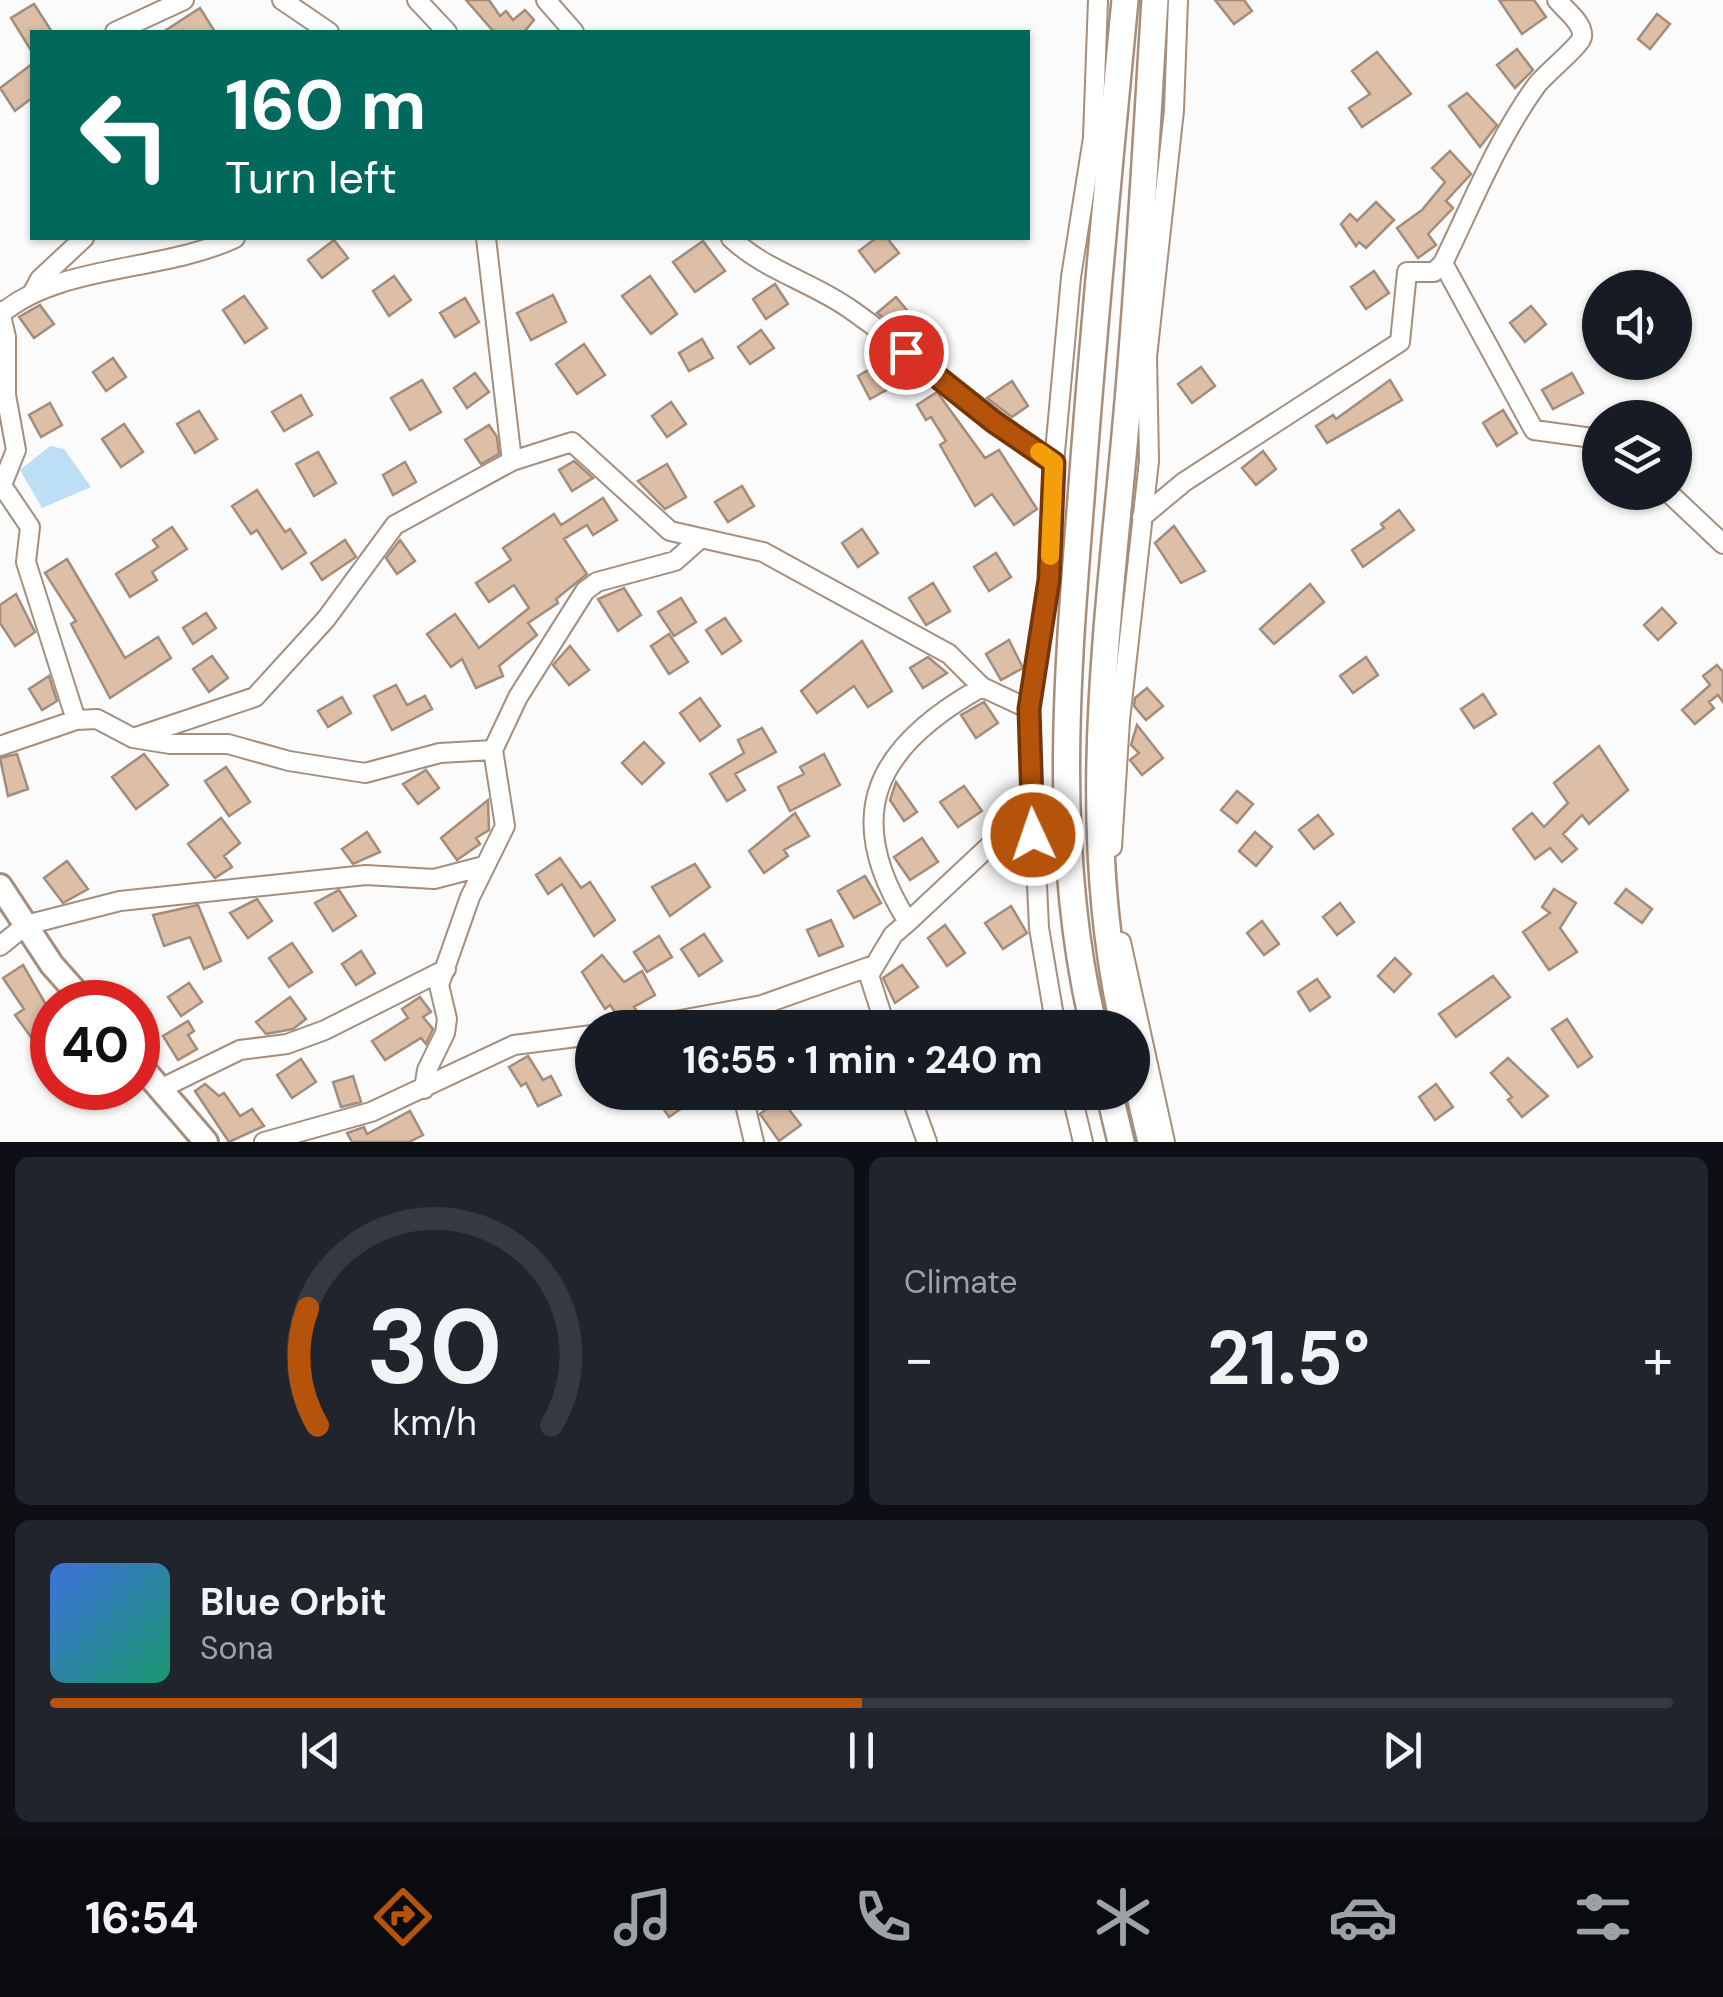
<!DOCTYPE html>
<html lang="en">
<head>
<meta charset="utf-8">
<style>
  :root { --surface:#171b24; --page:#20242c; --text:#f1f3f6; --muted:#9ea1a6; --line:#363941; --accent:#b45309 }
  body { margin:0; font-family:"DM Sans",sans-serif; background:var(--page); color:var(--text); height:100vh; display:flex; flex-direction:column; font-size:38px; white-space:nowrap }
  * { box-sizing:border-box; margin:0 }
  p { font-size:32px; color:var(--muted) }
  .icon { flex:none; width:55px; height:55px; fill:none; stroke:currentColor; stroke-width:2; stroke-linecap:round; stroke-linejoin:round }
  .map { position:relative; height:1142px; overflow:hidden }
  .side { display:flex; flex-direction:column; gap:15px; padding:15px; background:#0d0f14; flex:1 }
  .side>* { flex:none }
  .hud { position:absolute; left:30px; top:30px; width:1000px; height:210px; border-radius:0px; box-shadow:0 2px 8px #0004; background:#00695c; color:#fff; overflow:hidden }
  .buttons { position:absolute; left:1582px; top:270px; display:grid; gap:20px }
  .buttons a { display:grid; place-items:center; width:110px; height:110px; border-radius:50%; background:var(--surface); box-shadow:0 2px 8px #0004; font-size:50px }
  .speed { position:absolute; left:30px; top:980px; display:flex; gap:20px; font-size:50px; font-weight:700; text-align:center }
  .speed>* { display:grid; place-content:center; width:130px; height:130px; border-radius:50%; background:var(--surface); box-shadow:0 2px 8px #0004; line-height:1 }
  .speed .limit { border:15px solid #d22; background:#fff; color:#111 }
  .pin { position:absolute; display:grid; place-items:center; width:85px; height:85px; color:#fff; margin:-42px; border:5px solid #fff; border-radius:50%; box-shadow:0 2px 10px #0007 }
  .me { position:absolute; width:110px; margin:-55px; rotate:357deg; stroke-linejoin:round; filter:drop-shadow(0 0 8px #0008) }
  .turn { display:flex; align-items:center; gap:35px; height:210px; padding:0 30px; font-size:45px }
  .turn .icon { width:130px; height:130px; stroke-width:2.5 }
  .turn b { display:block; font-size:70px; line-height:85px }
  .big { font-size:75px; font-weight:700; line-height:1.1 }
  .side .tile { flex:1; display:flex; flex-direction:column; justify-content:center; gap:15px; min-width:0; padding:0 35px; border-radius:15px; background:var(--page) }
  .side .dial { align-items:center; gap:0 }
  .dial svg { height:260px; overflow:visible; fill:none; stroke:var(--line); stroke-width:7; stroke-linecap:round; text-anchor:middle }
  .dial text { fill:var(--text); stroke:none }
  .song { display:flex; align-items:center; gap:30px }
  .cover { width:120px; height:120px; border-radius:15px; background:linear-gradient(135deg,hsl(220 70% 55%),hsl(160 70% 35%)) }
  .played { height:10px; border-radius:5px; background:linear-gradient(90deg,var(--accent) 50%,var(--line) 50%) }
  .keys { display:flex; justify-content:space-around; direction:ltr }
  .heat { display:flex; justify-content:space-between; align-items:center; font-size:55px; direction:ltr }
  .side .tiles { flex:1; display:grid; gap:15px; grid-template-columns:1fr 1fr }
  .tile:last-child { grid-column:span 2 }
  .trip { position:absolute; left:575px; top:1010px; width:575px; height:100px; border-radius:50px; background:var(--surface); box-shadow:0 2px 8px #0004; font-weight:700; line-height:100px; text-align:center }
  .menu { display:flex; height:160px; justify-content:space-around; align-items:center; background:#090b0e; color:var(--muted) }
  .menu .icon { width:70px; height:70px }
  .menu .active { color:var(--accent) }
  .menu b { font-size:45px; color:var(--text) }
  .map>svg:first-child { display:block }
  .water { fill:#bcdff5 }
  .building { fill:#ddbea7; stroke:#a38c7a; stroke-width:2.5 }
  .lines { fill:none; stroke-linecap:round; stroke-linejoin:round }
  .minor-casing { stroke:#a68e7c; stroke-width:22 }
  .major-casing { stroke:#a68e7c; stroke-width:28 }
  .highway-casing { stroke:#a68e7c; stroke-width:30 }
  .minor { stroke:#fff; stroke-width:18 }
  .major { stroke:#fff; stroke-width:22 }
  .highway { stroke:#fff; stroke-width:25 }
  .route-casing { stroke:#753606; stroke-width:25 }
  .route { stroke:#b45309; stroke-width:18 }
  .slow { stroke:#f59e0b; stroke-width:18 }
</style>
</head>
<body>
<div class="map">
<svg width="1723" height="1142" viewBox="0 0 1723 1142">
  <rect width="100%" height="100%" fill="#fbfbfb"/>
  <!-- water -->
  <path class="water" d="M50,446L64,449L91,487L42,508L20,470Z"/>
  <!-- building -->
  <path class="building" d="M466,0H489L500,16L506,11L513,20L525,10L534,20L524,32H494Z
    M1215,0H1244L1252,11L1234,24Z
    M1499,0H1534L1546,17L1522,34Z
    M34,4L52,32H32V52L11,18Z
    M200,8L215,32H163Z
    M1657,14L1670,24L1650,49L1638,39Z
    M1517,49L1533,70L1515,88L1497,65Z
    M1377,52L1411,94L1362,127L1349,108L1370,94L1352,71Z
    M32,64V98L15,111L0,88Z
    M1467,93L1497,125L1480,147L1449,106Z
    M1450,151L1471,174L1446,201L1453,208L1428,234L1436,245L1418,258L1397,228L1422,210L1445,182L1432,168Z
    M1376,202L1394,220L1366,248L1359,242L1356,246L1341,224L1350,214L1357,221Z
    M876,238H887L899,253L875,272L859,251Z
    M334,240L348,258L322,278L308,260Z
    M703,241L725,271L695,292L673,262Z
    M1374,271L1389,293L1366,309L1351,287Z
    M394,276L411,300L389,316L373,291Z
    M650,276L677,314L651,334L622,296Z
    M775,284L788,304L766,319L753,299Z
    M553,295L566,322L531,340L517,313Z
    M244,296L267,328L245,343L223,310Z
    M896,297L916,321L903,332L877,313Z
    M465,298L479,322L455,337L440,313Z
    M40,305L54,324L34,338L19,317Z
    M1531,306L1546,324L1525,342L1510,323Z
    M761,330L774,348L750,364L738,347Z
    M702,339L713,358L689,371L679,353Z
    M584,344L605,375L577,394L556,364Z
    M113,358L126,377L106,391L93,372Z
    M877,365L890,388L870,399L858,376Z
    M1201,367L1215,386L1192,403L1178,384Z
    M475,373L489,392L467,408L454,388Z
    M1572,373L1583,393L1553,409L1542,390Z
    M422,380L441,412L410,430L391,398Z
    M1390,380L1402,400L1327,443L1316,426L1333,415L1336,419Z
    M1012,381L1028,406L1012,417L987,398Z
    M937,392L985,458L999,450L1037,509L1014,525L992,494L975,506L940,445L946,441L931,417L926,420L917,405Z
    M301,395L312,415L284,431L272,412Z
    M671,402L686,424L667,437L652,416Z
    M50,403L62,425L41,437L29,415Z
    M1503,410L1517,433L1497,446L1483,423Z
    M199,411L217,439L195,453L177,424Z
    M124,424L143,452L121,467L102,439Z
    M489,425L497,437L499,454L481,464L465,440Z
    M1263,451L1276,469L1256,485L1242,468Z
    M318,452L336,483L314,496L296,464Z
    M574,461L593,478L572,491L559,470Z
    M405,462L416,482L393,495L383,475Z
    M667,464L686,497L665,509L638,481Z
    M742,486L754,506L728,522L715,502Z
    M257,490L285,532L290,529L306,553L282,569L257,530L251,534L232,506Z
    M603,498L617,520L593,535L587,525L564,539L587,574L556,599L558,603L528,623L537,635L499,666L503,676L476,688L462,659L451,667L427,634L455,614L479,648L529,608L514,585L489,602L476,583L511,560L503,548L554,514L561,525Z
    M1399,510L1414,530L1363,567L1352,550L1384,528L1381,524Z
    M1174,526L1205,571L1181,583L1155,543Z
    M172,527L187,549L152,572L157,580L130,597L116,574L158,547L153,540Z
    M862,529L878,553L858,567L842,543Z
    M345,540L356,557L322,580L311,563Z
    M400,540L415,561L397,574L386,558Z
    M996,553L1011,577L989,591L974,567Z
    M67,559L125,658L158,637L171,658L110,698L71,624L76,621L45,573Z
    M933,583L950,611L926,625L909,598Z
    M1310,584L1324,602L1274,644L1260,629Z
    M624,588L641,615L618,631L598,599Z
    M16,594L35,632L15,646L0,623V605Z
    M681,598L696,622L674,636L658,612Z
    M1662,608L1676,623L1658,640L1644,625Z
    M206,613L216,628L193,644L183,628Z
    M725,618L741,641L722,654L706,630Z
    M669,634L688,662L669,674L651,646Z
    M1009,640L1023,668L1001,680L986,654Z
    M862,641L892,691L868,707L854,686L817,713L801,691Z
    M570,646L589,670L569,685L553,665Z
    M212,656L228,678L209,692L193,669Z
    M928,657L947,673L923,688L910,668Z
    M1366,657L1378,675L1353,693L1340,676Z
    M1717,665L1723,672V702L1718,695L1709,702L1714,708L1695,724L1682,710L1710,685L1703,676Z
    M49,676L57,701L42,710L29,689Z
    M396,685L407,705L425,696L432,709L392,730L374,696Z
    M1147,688L1163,706L1146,720L1134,706L1135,698Z
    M1483,694L1496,714L1474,728L1461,709Z
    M342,697L351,713L328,727L318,711Z
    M700,698L720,726L700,741L680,713Z
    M984,702L998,723L976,738L961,715Z
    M1137,725L1163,758L1142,775L1130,760L1139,753L1131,745Z
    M762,728L776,752L735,774L745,790L727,801L710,774L744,753L738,740Z
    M644,742L664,763L642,784L622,763Z
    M1599,746L1628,790L1589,824L1582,815L1563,834L1577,849L1562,862L1550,848L1535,859L1513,829L1532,813L1544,827L1568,803L1554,783Z
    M17,754L28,789L8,796L0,758Z
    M144,754L168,785L136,809L112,777Z
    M824,754L840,785L790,811L778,787L804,774L800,767Z
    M226,767L250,802L229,816L205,781Z
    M426,770L439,788L418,804L403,784Z
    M896,782L917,812L904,821L890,800Z
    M964,786L982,811L958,827L940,802Z
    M1237,791L1253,804L1237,823L1221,810Z
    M488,800L489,830L476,838L480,844L457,860L441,838Z
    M795,813L809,836L784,850L788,856L764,873L749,851Z
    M1318,815L1333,834L1314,849L1299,830Z
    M221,818L240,843L224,856L232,867L215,878L188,844Z
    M367,832L380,852L353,864L342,849Z
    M1255,832L1272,847L1256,866L1239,851Z
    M922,838L938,862L910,880L894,857Z
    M560,858L581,888L590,882L615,920L594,936L562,884L548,894L536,875Z
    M67,861L88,889L63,903L44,878Z
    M695,864L710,887L670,916L652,887Z
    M865,876L881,903L854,918L838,891Z
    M1554,889L1576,903L1560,928L1577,952L1549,970L1523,932L1550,913L1542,907Z
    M1626,889L1652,909L1642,923L1615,903Z
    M339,890L356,916L333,931L315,903Z
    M257,899L272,921L248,938L230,913Z
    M1340,903L1354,922L1337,935L1323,917Z
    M198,905L221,961L204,969L190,937L164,946L153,915Z
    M1011,906L1027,933L1003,949L985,923Z
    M831,920L843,946L819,956L807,930Z
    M1262,921L1279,944L1264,955L1247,933Z
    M945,925L965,953L947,966L928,938Z
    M704,934L722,961L699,976L681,949Z
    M659,936L672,957L647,972L634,952Z
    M292,943L312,972L289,987L269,958Z
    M361,951L375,973L356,985L342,964Z
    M602,955L624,982L642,971L655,995L634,1007L639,1014L624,1025L610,1005L605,1009L582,972Z
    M1395,958L1411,974L1394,992L1378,976Z
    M23,965L52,1015V1042L41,1051L15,1015L24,1009L3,978Z
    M902,965L918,987L895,1003L883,978Z
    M1493,976L1510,997L1456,1037L1439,1014Z
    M1317,979L1330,997L1310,1011L1298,992Z
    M189,983L202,1002L181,1016L168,997Z
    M290,997L306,1019L293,1029L266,1034L256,1022Z
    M420,997L431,1012L423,1017L433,1029L426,1044L421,1038L385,1060L372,1041L408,1018L402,1009Z
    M1567,1019L1592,1057L1578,1067L1552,1029Z
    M188,1021L194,1031L188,1035L197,1049L178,1060L163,1036Z
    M528,1056L543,1080L551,1076L561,1095L538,1106L526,1083L521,1086L509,1067Z
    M1508,1058L1548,1096L1522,1117L1508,1100L1512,1097L1491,1073Z
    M301,1059L316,1082L292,1098L277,1075Z
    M353,1076L361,1102L341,1107L333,1082Z
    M205,1084L219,1096L224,1093L240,1116L252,1109L264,1126L229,1142L195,1091Z
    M1436,1084L1453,1107L1435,1120L1419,1097Z
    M663,1092H705L669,1117L656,1098Z
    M780,1098L801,1125L779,1141L760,1114Z
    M410,1111L423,1135L409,1142H352L347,1133L364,1127L367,1134Z"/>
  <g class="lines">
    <!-- minor casing -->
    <g class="minor-casing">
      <path id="minor" d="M282,0L329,32
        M417,0L447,32
        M546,0L574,32
        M1557,0C1565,10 1584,23 1582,37C1582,44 1544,75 1536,86C1497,140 1472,204 1443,263L1534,430L1600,439
        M115,32L184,0
        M486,238L512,461
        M731,238C764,270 812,282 850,309C920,358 983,415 1054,463
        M33,292L40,279L84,238
        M0,311L6,337V395L16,450L0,490
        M1,314C59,264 163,272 235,238
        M3,487L30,527L26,562L76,720
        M1668,492L1723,544
        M1142,517L1184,482L1400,342L1407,272H1434L1443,263
        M133,738L255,697L326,619L395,525L512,461L572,442L670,531L763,552L949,654L982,687
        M0,746L76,720L97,719L133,738L170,744H228L289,761L365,773L440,753L493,750L518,697L585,591L597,582L675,561L701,538
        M1112,847L1120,720L1149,461L1147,357L1174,110L1178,0
        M908,922L1031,807
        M1121,942L1165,1142
        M0,946L26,925L120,901L366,875L434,879L484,866
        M637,1028L762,1005L874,965
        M886,1028L869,975L893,935L908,922C839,813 878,745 982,687L1029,709
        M1056,1028L1039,928L1029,709L1049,580L1052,485L1071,277L1093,138L1098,0
        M160,1089L240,1050L287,1044L325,1030L446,969
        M424,1089L427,1070L445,1033L447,1019L439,985L470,897L505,826L493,750
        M742,1092L754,1142
        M909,1092L927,1142
        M1071,1092L1083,1142
        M264,1142L371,1112L514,1045L592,1035"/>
    </g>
    <!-- major casing -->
    <g class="major-casing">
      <path id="major" d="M0,886L52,965L85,1002
        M138,1063L206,1142"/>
    </g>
    <!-- highway casing -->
    <g class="highway-casing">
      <path id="highway" d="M1094,1028C1052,855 1067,674 1081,499C1093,332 1109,166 1125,0
        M1124,1028C1078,825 1108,628 1126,424C1139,283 1146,141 1155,0
        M1132,1062L1151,1142
        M1109,1092L1121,1142"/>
    </g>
    <!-- minor -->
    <use href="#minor" class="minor"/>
    <!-- major -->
    <use href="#major" class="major"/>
    <!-- highway -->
    <use href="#highway" class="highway"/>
  </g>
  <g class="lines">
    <!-- route casing -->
    <g class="route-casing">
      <path id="route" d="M906,352L994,422L1054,463L1049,580L1029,709L1033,835"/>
    </g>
    <!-- route -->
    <use href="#route" class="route"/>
    <!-- slow -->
    <path class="slow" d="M1039,452L1054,463L1050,556"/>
  </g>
</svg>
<div class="buttons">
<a><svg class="icon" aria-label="sound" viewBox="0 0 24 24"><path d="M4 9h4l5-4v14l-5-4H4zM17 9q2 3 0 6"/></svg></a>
<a><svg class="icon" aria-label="layers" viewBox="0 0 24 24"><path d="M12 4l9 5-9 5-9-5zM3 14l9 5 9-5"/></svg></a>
</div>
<div class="speed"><div class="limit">40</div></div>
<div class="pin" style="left:906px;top:352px;background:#d93025"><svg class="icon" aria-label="arrive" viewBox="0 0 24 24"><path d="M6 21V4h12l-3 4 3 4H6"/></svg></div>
<svg class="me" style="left:1033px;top:835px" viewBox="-20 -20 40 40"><circle r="17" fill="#b45309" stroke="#fff" stroke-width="3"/><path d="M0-11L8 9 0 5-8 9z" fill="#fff"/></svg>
<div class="trip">16:55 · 1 min · 240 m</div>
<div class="hud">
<div class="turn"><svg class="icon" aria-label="left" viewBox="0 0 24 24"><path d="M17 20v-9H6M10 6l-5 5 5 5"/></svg><div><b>160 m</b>Turn left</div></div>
</div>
</div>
<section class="side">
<div class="tiles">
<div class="tile dial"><svg viewBox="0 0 100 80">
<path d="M14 69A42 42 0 1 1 86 69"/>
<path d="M14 69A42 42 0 0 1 11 33" stroke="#b45309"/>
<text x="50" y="56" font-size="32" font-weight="700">30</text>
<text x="50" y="72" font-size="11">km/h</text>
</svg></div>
<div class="tile"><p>Climate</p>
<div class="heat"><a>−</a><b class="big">21.5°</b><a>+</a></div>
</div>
<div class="tile">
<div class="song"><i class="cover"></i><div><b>Blue Orbit</b><p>Sona</p></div></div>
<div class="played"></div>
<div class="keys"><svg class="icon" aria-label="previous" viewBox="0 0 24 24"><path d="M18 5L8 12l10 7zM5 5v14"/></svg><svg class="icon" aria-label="pause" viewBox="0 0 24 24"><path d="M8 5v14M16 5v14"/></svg><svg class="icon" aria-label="next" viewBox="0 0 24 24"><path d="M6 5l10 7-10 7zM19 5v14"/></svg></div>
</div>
</div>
</section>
<nav class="menu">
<b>16:54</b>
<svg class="icon active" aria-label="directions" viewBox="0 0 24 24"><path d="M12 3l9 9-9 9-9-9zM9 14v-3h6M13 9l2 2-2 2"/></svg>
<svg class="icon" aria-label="music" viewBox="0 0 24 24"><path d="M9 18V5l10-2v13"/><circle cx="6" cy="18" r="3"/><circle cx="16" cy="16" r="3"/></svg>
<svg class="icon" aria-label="phone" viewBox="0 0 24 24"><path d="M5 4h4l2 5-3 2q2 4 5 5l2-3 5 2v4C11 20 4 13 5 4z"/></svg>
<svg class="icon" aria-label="climate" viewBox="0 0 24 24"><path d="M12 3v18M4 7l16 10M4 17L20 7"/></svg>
<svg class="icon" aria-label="car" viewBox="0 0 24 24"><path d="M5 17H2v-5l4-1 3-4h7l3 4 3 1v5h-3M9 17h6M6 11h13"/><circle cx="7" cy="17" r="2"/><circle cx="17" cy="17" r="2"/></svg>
<svg class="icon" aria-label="filters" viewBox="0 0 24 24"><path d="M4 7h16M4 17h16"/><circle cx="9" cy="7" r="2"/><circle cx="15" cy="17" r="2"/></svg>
</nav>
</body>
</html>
